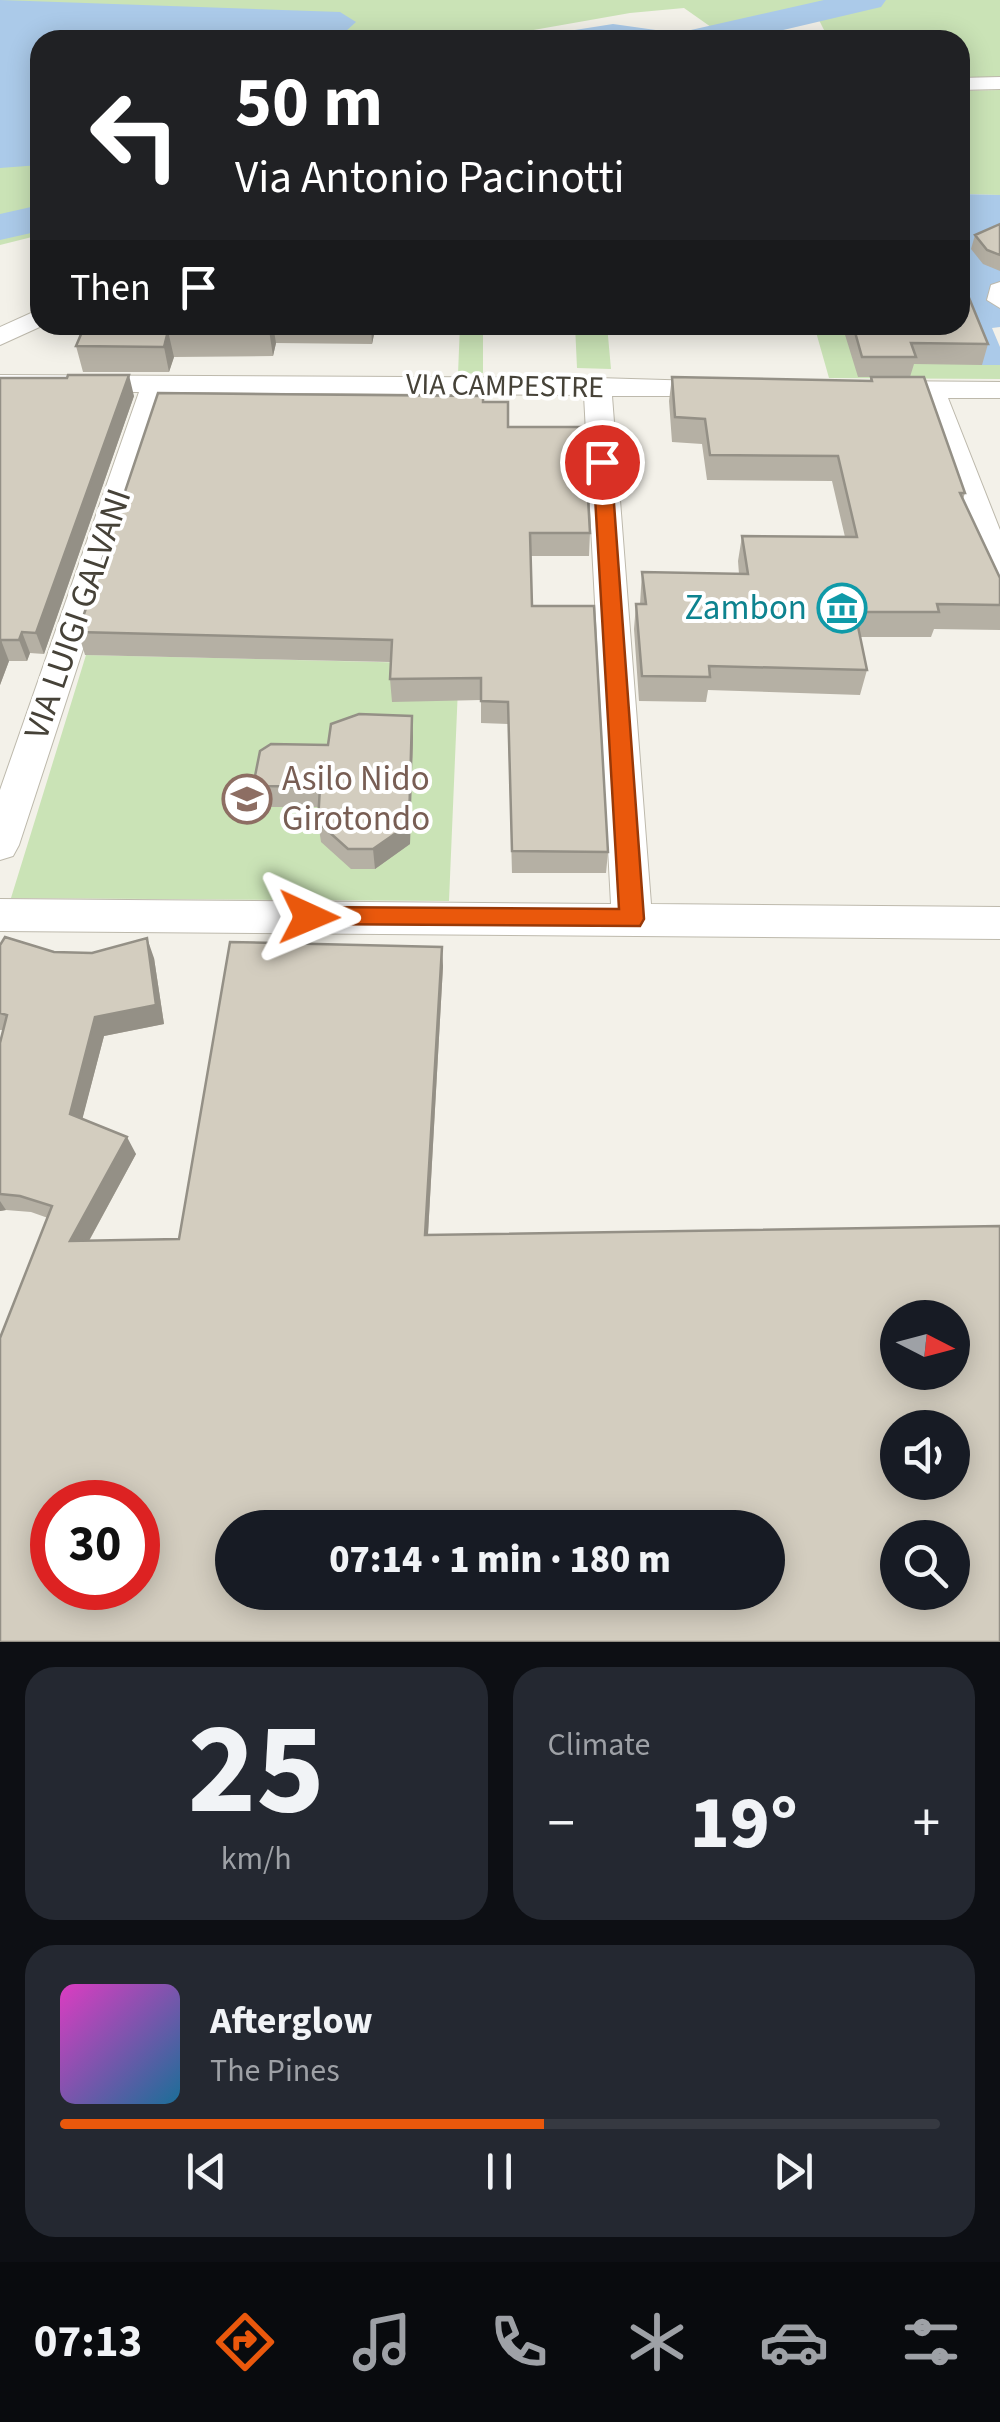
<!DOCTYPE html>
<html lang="en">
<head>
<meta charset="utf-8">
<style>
  :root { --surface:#171b24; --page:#242831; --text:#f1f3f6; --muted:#9ea1a6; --line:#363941; --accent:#ea580c }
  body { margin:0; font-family:"Source Sans 3",sans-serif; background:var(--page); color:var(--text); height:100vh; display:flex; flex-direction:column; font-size:38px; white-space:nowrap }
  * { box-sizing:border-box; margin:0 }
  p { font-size:32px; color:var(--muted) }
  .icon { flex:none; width:55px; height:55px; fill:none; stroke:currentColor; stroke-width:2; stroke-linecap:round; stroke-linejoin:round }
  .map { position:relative; height:1642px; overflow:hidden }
  .sheet { display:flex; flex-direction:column; gap:25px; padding:25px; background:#0d0f14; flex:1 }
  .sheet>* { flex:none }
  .banner { position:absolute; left:30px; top:30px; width:940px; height:305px; border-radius:30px; box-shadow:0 5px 25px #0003; background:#202124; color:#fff; overflow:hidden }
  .needle { width:65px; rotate:96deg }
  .buttons { position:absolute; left:880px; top:1300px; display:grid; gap:20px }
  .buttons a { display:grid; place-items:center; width:90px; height:90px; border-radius:50%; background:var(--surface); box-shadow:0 5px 25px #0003; font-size:50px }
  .speed { position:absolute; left:30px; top:1480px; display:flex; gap:20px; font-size:50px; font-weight:700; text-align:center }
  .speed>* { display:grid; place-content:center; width:130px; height:130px; border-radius:50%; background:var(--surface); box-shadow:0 5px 25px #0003; line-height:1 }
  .speed .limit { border:15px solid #d22; background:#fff; color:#111 }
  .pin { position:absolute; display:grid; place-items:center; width:85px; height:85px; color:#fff; margin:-42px; border:5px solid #fff; border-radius:50%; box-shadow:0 2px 10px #0007 }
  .me { position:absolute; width:110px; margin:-55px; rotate:91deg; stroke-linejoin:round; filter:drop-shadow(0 0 8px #0008) }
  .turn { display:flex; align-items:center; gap:35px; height:210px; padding:0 40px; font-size:45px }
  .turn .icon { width:130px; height:130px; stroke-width:2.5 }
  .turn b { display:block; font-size:70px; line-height:85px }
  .then { display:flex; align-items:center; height:95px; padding:0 40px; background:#0003; gap:20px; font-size:38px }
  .big { font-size:75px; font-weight:800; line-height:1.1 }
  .sheet .widget { flex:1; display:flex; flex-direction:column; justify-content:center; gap:15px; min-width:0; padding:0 35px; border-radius:30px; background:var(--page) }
  .sheet .dial { align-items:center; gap:0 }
  .dial b { font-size:130px; line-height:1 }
  .song { display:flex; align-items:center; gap:30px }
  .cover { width:120px; height:120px; border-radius:15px; background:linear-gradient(135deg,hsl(310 70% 55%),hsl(200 70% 35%)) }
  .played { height:10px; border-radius:5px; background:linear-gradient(90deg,var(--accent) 55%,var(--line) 55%) }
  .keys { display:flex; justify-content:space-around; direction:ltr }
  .heat { display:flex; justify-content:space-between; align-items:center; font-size:55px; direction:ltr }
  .sheet .tiles { flex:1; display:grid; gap:25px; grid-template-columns:1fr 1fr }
  .widget:last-child { grid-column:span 2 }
  .trip { position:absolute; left:215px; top:1510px; width:570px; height:100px; border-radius:50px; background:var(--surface); box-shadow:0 5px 25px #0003; font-weight:800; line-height:100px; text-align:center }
  .tab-bar { display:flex; height:160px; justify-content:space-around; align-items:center; background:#090b0e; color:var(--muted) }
  .tab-bar .icon { width:70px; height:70px }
  .tab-bar .active { color:var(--accent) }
  .tab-bar b { font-size:45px; color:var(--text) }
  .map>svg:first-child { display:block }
  .green { fill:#cae3b6 }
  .water { fill:#abcae9 }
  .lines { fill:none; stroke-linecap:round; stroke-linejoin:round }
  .river { fill:#abcae9; fill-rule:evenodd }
  .minor-casing { stroke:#bdb9ac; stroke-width:2 }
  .minor { fill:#fff; fill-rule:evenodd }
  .wall { fill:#b5b0a4 }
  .shaded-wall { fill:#949086 }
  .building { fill:#d3cdbf; stroke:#949086; stroke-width:2.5; fill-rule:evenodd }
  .route { fill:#ea580c; stroke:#983908; stroke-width:2.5 }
  .labels { text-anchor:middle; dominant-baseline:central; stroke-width:8; stroke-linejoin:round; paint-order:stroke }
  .far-street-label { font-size:30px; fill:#464238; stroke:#fff }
  .culture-label { font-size:35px; fill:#0d838f; stroke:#fff; text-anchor:end }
  .street-label { font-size:35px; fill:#464238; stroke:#fff }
  .education-label { font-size:35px; fill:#785e54; stroke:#fff; text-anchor:start }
</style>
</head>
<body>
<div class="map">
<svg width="1000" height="1642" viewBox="0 0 1000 1642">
  <rect width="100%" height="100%" fill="#f3f1e9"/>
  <!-- green -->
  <path class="green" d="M0,0H1000V78H960V40H829L819,20L728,39L684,8L630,13L477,40H40V235L0,245Z
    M1000,90V195L960,194V91Z
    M460,325H483V373L458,374Z
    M575,325H607L611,369L577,368Z
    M814,325H960L982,364L1000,365V379L829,378Z
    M86,655L459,664L449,901L11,898Z"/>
  <!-- water -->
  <path class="water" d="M0,0L340,12L356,22L336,40H40V165L0,168Z
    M960,194L1000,195V327L992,328L1000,347V365H982L960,310Z"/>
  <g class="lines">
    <!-- river -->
    <path class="river" d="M824,0H886L881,7L741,40H677L682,32Z
      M613,24L670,32L675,40H557L562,32Z
      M40,205V231L0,240V214Z"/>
    <!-- minor casing -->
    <g class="minor-casing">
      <path id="minor" d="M1000,77V89L960,90V78Z
        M1000,282V308L987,300L991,285Z
        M40,309V325H44L0,345V327Z
        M0,375L597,378L733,382L737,388L723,396H612L651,904L1000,907V939L0,931V899L611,904L584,395L167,392L19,845L13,856L0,860V790L139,392L0,391Z
        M878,381L1000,382V398H948L1000,530V580L989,577L984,570L920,398L868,395L864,389L868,383Z"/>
    </g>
    <!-- minor -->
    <use href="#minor" class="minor"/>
  </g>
  <!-- wall -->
  <path class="wall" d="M1000,224V271L983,264L971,249L975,235Z
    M85,325H376L372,344L276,343L273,356L174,357L169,372H83L76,346Z
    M842,325H960L988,344L982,365L914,364L910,377L965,493L963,499L1000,578V630L934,629L931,637H860L867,670L860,695L708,690L706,702L639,701L634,629L636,604H640L642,572L739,574L738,561L742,536L845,537L832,481L707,480L702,444L672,442L669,401L672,377L870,381V377H858Z
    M0,378L134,396L44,654L30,653L27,661H9L0,685Z
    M483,402L508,427L590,533L589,556H530L532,606L608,852L606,873H512L508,724L481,723V700L392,702L390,679V662L85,655L78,632Z
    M413,736L410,844L375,869H351L321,842L318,822L319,807H269L259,796L255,776L328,745Z
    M0,945L54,952L154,958L164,1024L104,1036L82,1119L136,1154L89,1241L179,1239L443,966L428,1235L0,1642L48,1218L31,1212L6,1210L0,1211V1043L3,1030H0Z"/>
  <!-- shaded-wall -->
  <path class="shaded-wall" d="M270,325H273L276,343L273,356L269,330Z
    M371,325H376L372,344Z
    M168,331L174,357L169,372L164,347Z
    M129,375L134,396L44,654L36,633Z
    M22,632L30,653L27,661L19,640Z
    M1,640L9,661L0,685V642Z
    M412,716L413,736L410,844L375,869L373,849Z
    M147,938L154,958L164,1024L104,1036L79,1132L70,1114L95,1017Z
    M442,947L443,966L427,1251L425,1235Z
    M127,1137L136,1154L80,1257L70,1241Z
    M0,1201L6,1210L0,1211Z"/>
  <!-- building -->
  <path class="building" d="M1000,224V255L987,250L975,235Z
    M960,276L988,344L911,343L916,357H862L853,325H960Z
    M85,325H270L269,330L168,331L164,347L76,346Z
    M68,375H129L36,633L22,632L19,640H1L0,642V378H67Z
    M672,377L872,381L871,377H924L965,493H960L1000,578V605L937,604L939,612H855L867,670L709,666L710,677L642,676L636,604H646L642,572L748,574L742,536L857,537L838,456L710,455L705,419L675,417Z
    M158,393L483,396V402H508V427H584L590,533H530L532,606H594L608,852L512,851L508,702L481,701V678L390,679L392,640L78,632Z
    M359,714L412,716L409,824L373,849H348L318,822L320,787L265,786L255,776L260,751L271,744L328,745L331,724Z
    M5,937L54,952L92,953L147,938L156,1005L95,1017L70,1114L127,1137L70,1241L179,1239L230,942L442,947L425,1235L1000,1226V1642H0V1338L52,1206L20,1196L0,1194V1043L7,1015L0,1013V945ZM898,1318H952V1372H898ZM898,1428H952V1482H898ZM52,1502H138V1588H52ZM232,1528H768V1592H232ZM898,1538H952V1592H898Z"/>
  <!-- route -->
  <path class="route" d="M602,456L611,462L644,919L640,926L300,924L297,917L300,910L309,907L619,909L593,462Z"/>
  <!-- icons -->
  <defs>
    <g id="museum-ring" transform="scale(2.5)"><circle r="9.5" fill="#fff" stroke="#0f9aa8" stroke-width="1.5"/><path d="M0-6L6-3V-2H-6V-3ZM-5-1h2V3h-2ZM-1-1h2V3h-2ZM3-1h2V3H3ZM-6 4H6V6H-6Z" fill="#0f9aa8"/></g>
    <g id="school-ring" transform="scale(2.5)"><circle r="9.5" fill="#fff" stroke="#8d6e63" stroke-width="1.5"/><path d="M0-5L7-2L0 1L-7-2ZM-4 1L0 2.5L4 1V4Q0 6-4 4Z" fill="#8d6e63"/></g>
  </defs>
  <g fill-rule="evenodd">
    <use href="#museum-ring" x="842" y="608"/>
    <use href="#school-ring" x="247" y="799"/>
  </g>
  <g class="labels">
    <!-- far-street labels -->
    <g class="far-street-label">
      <text transform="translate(505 386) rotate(1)">VIA CAMPESTRE</text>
    </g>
    <!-- culture labels -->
    <g class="culture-label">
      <text x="807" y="608">Zambon</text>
    </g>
    <!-- street labels -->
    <g class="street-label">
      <text transform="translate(78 614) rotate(-71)">VIA LUIGI GALVANI</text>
    </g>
    <!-- education labels -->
    <g class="education-label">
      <text x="282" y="779">Asilo Nido<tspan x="282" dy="40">Girotondo</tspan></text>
    </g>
  </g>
</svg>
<div class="buttons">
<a><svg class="needle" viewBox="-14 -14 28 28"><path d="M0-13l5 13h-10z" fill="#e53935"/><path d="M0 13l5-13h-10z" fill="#9ea1a6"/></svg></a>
<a><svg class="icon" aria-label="sound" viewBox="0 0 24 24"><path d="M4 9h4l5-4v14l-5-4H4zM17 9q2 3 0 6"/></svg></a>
<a><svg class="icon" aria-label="search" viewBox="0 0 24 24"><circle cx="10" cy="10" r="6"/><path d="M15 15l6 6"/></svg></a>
</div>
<div class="speed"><div class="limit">30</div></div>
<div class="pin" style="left:602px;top:462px;background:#d93025"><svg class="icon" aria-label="arrive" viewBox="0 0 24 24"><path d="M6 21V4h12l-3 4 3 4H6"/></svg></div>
<svg class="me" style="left:309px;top:917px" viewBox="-20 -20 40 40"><path d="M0-17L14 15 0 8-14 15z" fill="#ea580c" stroke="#fff" stroke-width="4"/></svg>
<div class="trip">07:14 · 1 min · 180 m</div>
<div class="banner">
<div class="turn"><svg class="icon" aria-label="left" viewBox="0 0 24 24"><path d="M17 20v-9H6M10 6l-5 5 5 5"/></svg><div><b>50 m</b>Via Antonio Pacinotti</div></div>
<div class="then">Then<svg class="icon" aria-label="arrive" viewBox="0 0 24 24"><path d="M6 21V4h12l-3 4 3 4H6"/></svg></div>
</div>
</div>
<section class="sheet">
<div class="tiles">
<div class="widget dial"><b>25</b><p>km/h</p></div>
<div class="widget"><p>Climate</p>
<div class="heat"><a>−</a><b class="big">19°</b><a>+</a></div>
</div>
<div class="widget">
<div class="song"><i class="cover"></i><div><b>Afterglow</b><p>The Pines</p></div></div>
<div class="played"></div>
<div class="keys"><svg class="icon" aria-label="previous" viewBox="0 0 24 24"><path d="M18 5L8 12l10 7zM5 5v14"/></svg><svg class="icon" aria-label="pause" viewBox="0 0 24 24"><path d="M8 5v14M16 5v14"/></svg><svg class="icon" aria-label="next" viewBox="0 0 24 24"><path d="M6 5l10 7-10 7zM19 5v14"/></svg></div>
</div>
</div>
</section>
<nav class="tab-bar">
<b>07:13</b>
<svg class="icon active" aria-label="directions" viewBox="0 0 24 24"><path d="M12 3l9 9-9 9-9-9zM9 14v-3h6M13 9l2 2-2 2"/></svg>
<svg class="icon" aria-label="music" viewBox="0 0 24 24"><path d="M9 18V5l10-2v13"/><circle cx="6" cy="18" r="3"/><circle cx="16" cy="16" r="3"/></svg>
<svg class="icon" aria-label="phone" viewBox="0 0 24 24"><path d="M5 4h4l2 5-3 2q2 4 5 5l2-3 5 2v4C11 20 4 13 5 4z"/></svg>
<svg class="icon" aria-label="climate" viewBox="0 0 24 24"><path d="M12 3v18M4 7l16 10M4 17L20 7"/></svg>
<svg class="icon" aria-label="car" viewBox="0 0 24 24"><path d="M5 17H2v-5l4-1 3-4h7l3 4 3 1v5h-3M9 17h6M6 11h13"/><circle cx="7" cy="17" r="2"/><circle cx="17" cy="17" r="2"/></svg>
<svg class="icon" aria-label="filters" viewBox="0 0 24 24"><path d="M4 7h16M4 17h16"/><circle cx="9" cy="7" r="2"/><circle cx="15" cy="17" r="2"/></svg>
</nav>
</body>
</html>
